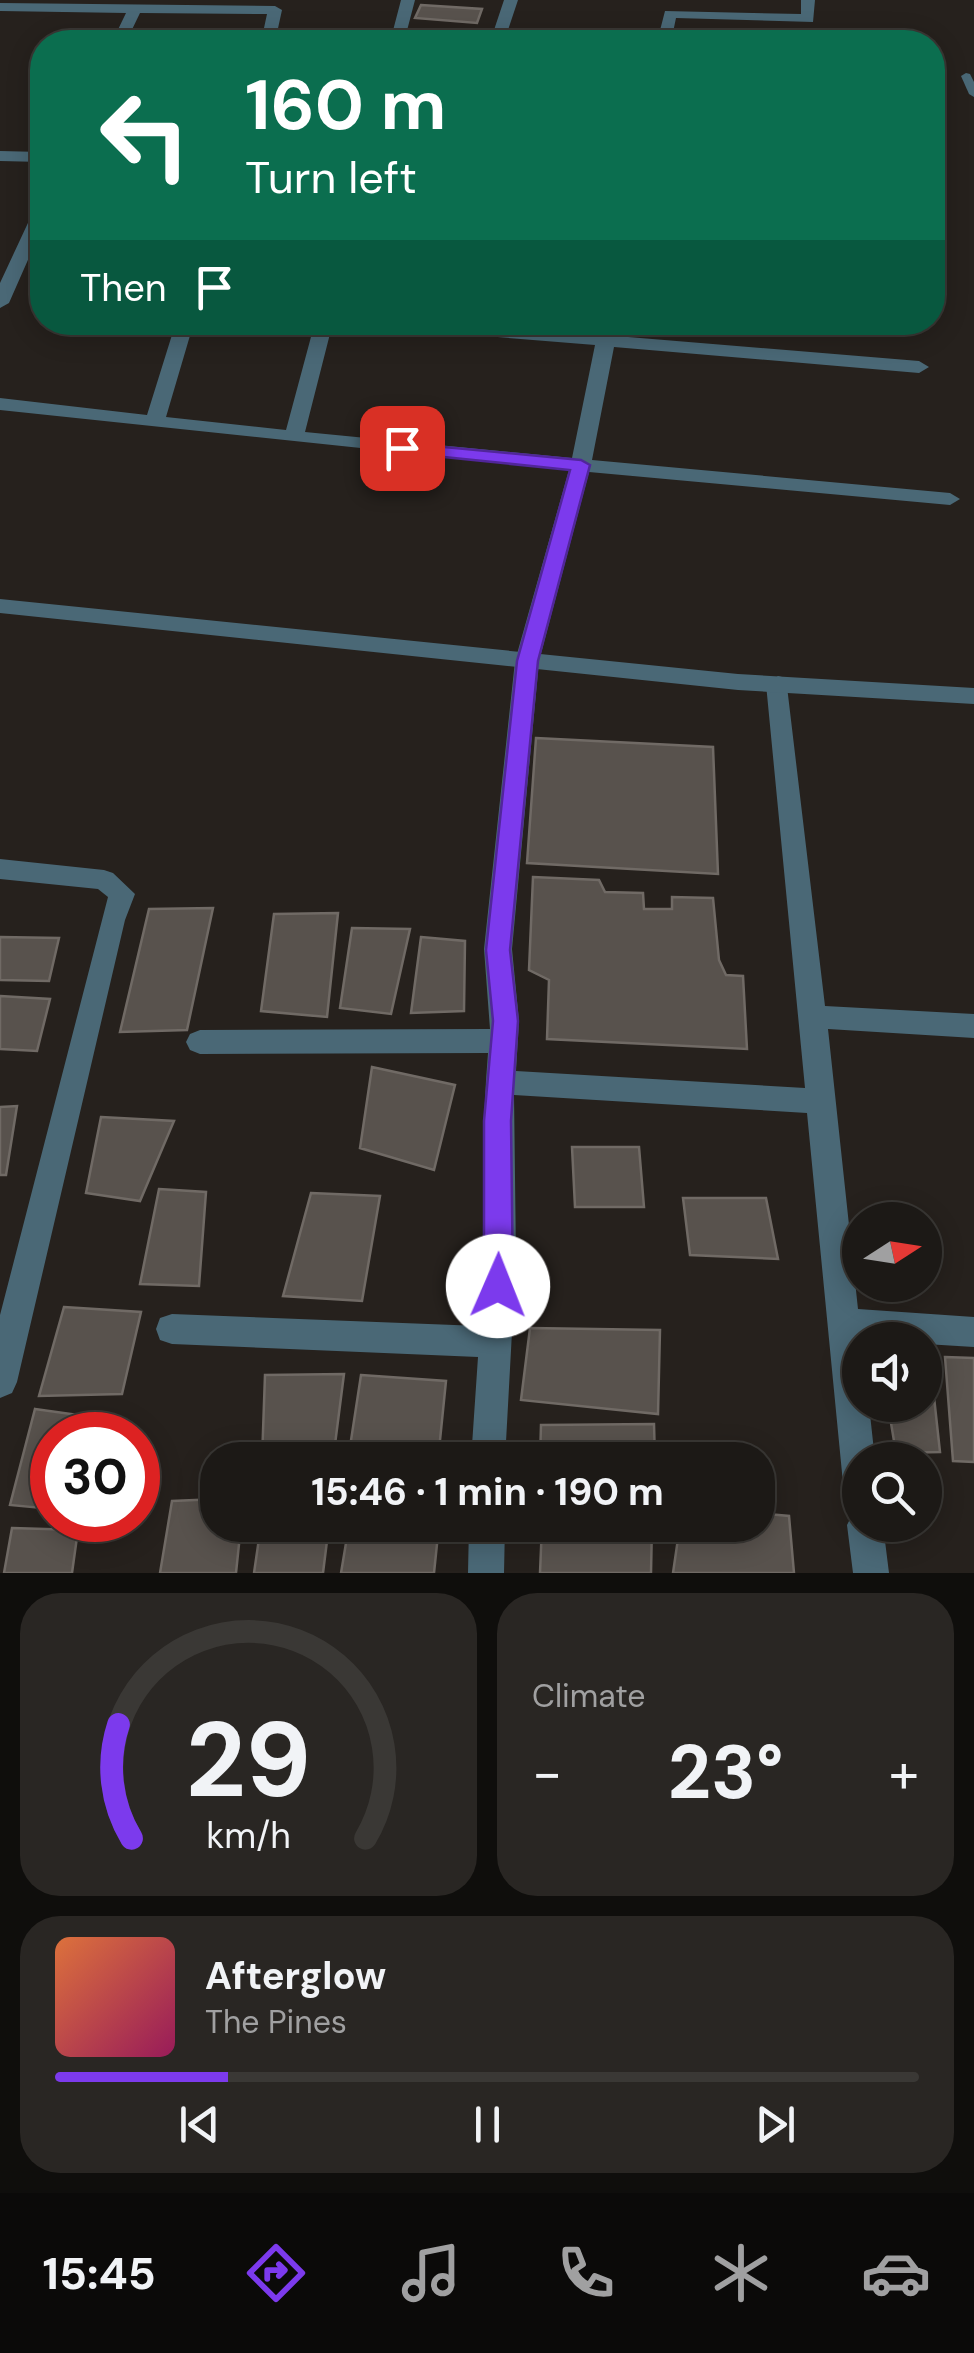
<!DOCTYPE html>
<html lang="en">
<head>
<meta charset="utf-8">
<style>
  :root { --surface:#1c1916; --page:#292623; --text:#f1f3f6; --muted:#a0a0a1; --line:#3a3835; --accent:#7c3aed }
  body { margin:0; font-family:"DM Sans",sans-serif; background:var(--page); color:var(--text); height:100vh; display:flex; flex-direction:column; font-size:38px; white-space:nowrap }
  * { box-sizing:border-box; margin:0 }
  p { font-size:32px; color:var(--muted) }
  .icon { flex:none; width:55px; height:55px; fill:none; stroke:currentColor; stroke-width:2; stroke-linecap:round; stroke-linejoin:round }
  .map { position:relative; height:1573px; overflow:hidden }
  .side { display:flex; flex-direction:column; gap:20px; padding:20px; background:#0f0e0c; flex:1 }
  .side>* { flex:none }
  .banner { position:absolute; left:30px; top:30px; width:915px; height:305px; border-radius:40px; box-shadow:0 5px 25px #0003,0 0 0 2px var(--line); background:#0b6e4f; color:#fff; overflow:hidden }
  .needle { width:65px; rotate:78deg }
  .controls { position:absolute; left:842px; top:1202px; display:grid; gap:20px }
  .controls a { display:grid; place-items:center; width:100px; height:100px; border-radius:50%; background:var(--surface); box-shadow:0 5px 25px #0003,0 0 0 2px var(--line); font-size:50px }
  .speed { position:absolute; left:30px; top:1412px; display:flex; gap:20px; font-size:50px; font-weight:700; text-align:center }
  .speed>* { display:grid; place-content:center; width:130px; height:130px; border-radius:50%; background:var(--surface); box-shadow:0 5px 25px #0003,0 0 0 2px var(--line); line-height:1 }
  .speed .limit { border:15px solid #d22; background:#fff; color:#111 }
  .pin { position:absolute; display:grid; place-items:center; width:85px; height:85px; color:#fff; margin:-42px; border-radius:20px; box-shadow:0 5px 15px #0006 }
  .me { position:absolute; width:110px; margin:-55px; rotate:1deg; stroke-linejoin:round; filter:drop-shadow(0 0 8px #0008) }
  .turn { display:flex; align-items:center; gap:35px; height:210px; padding:0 50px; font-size:45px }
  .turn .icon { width:130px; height:130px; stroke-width:2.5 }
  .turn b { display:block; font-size:70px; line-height:85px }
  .then { display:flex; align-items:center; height:95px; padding:0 50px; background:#0003; gap:20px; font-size:38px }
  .big { font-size:75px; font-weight:700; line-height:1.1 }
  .side .card { flex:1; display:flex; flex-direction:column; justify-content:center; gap:15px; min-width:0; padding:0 35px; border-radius:40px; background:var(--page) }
  .side .dial { align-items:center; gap:0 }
  .dial svg { height:260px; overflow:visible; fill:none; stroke:var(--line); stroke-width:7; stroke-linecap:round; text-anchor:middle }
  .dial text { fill:var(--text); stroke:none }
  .song { display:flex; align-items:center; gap:30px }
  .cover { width:120px; height:120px; border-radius:15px; background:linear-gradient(135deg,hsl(20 70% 55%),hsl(330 70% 35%)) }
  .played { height:10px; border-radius:5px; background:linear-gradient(90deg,var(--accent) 20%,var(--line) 20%) }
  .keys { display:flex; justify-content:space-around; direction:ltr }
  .heat { display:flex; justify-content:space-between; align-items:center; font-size:55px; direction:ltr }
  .side .tiles { flex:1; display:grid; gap:20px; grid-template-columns:1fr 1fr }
  .card:last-child { grid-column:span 2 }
  .trip { position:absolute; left:200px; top:1442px; width:575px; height:100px; border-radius:40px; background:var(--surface); box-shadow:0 5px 25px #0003,0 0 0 2px var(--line); font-weight:700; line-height:100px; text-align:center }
  .dock { display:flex; height:160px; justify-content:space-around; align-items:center; background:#0b0a09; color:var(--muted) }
  .dock .icon { width:70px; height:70px }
  .dock .active { color:var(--accent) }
  .dock b { font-size:45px; color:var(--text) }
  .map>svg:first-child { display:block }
  .building { fill:#58524d; stroke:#706a65; stroke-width:2.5 }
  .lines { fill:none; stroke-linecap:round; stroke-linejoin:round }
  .service { fill:#4a6876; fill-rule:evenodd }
  .minor { fill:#4a6876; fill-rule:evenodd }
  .tertiary { fill:#4a6876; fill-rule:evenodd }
  .route { fill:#7c3aed; stroke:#51269a; stroke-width:2.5 }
</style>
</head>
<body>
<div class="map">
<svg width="974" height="1573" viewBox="0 0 974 1573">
  <rect width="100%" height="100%" fill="#26211d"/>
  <!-- building -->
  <path class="building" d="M421,5L482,9L477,23L415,18Z
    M536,738L713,747L718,874L527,863Z
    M533,877L599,880L605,892L643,893L644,909H672V897L713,898L719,960L726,975L743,976L747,1049L547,1039L549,980L529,970Z
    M213,908L187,1030L120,1032L149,909Z
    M338,913L327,1017L261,1011L274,914Z
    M352,928L410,929L391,1014L340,1008Z
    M0,937L59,938L49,981L0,980Z
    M421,937L465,941L464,1011L411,1013Z
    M0,996L50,999L37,1051L0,1049Z
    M372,1067L455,1085L434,1170L360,1148Z
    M17,1106L6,1175H0V1107Z
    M101,1117L174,1121L140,1201L86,1193Z
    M572,1147H639L644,1207H575Z
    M159,1189L206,1192L199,1286L140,1284Z
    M311,1193L380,1196L362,1301L283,1296Z
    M683,1198H766L778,1259L690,1255Z
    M64,1307L141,1312L122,1394L39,1396Z
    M530,1328L660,1330L658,1414L521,1400Z
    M925,1351H929L940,1452L896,1453L888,1405H925Z
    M945,1357L974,1358V1462L953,1461Z
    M344,1374L333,1460H262L265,1375Z
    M361,1375L446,1381L438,1460H348Z
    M35,1409L107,1419L104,1435H52V1509L10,1505Z
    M654,1424L655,1460H540L541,1425Z
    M218,1499V1525H241L236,1573H160L172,1501Z
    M758,1513L789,1516L794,1573H673L680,1525H758Z
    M261,1525H329L323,1573H254Z
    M349,1525H439L434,1573H341Z
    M542,1525H652L651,1573H540Z
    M12,1528L78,1530L72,1573H4Z"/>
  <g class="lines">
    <!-- service -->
    <path class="service" d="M966,73L970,74L974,82V97L969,94L961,76Z"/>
    <!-- minor -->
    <path class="minor" d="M401,0H415L404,42H390Z
      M504,0H518L504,42H490Z
      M801,0H815L813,22L676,18L671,42H657L665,11L801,14Z
      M0,3L275,6L282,10L275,42H261L267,14L140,13L126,42H112L126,13L0,11Z
      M0,151L42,152V162L0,161Z
      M42,205V228L9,303L0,308V283L34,210Z
      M176,322H194L166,417L286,430L315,322H333L305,432L572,458L595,345L386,328L377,322H458L597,334L600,322H618L616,336L919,361L929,367L919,373L614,347L592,460L950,493L960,499L950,505L589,472L539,661L512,949L519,1021L516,1071L805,1088L766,684L778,676L786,678L825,1006L974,1014V1038L828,1029L858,1309L974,1317V1347L925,1344V1340H860V1405H869L875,1460H860V1500L848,1495L843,1483L807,1113L514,1095L516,1259L505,1460H471L478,1357L172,1344L160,1340L156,1329L160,1318L172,1314L480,1326C486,1235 480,1144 488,1053L200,1054L190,1050L186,1042L190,1034L200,1030L490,1029L484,949L515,661L569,470L0,410V398L147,415Z
      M0,859L104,870L113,873L135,894L125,920L17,1382L12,1393L0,1398V1315L108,897L98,889L0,879Z
      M860,1509V1525H883L889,1573H853L847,1525L853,1513Z
      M469,1525H505L504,1573H468Z"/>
    <!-- tertiary -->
    <path class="tertiary" d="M0,599L738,674L974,688V704L738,690L0,613Z"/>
  </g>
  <!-- route -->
  <path class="route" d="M402,443L581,460L590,465L538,661L510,950L518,1021L511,1121L513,1286L509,1296L498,1300L488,1296L484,1286V1121L493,1021L486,950L517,661L570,470L395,452L393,448Z"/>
</svg>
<div class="controls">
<a><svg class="needle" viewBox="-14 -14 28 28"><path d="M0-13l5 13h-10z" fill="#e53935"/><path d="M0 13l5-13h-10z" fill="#a0a0a1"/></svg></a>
<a><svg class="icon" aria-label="sound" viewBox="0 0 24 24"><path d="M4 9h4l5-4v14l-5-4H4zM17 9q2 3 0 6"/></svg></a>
<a><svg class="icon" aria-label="search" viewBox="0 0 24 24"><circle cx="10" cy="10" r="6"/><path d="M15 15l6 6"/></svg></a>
</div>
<div class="speed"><div class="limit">30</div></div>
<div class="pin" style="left:402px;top:448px;background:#d93025"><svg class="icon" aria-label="arrive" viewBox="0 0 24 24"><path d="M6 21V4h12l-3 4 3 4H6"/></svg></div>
<svg class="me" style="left:498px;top:1286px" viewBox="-20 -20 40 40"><circle r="19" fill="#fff"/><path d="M0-13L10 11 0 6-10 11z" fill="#7c3aed"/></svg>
<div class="trip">15:46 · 1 min · 190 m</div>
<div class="banner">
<div class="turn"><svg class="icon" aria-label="left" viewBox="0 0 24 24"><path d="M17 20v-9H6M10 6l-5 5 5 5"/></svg><div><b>160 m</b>Turn left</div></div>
<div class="then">Then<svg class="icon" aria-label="arrive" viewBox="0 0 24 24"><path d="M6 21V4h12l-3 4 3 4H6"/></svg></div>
</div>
</div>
<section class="side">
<div class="tiles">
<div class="card dial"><svg viewBox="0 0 100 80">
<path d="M14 69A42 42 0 1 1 86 69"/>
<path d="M14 69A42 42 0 0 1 10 34" stroke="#7c3aed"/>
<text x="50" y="56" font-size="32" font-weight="700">29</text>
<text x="50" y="72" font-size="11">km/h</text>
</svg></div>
<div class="card"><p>Climate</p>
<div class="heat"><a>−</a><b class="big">23°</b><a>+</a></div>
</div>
<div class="card">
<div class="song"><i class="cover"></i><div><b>Afterglow</b><p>The Pines</p></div></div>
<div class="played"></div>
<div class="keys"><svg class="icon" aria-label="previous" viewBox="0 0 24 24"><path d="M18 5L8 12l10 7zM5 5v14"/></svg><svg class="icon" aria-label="pause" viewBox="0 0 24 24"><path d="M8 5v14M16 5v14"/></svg><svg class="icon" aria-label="next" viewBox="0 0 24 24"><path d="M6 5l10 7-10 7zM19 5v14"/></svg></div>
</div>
</div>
</section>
<nav class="dock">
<b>15:45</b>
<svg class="icon active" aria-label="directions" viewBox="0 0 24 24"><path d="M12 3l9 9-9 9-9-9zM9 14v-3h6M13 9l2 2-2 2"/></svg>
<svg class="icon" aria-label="music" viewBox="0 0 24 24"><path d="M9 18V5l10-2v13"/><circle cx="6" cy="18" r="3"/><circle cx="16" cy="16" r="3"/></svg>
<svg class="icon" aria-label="phone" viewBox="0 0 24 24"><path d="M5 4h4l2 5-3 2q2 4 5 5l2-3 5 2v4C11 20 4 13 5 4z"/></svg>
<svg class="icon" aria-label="climate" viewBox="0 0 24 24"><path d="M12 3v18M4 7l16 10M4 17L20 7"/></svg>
<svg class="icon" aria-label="car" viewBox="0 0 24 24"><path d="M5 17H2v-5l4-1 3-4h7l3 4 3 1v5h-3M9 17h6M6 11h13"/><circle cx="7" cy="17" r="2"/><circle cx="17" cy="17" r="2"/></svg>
</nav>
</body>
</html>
